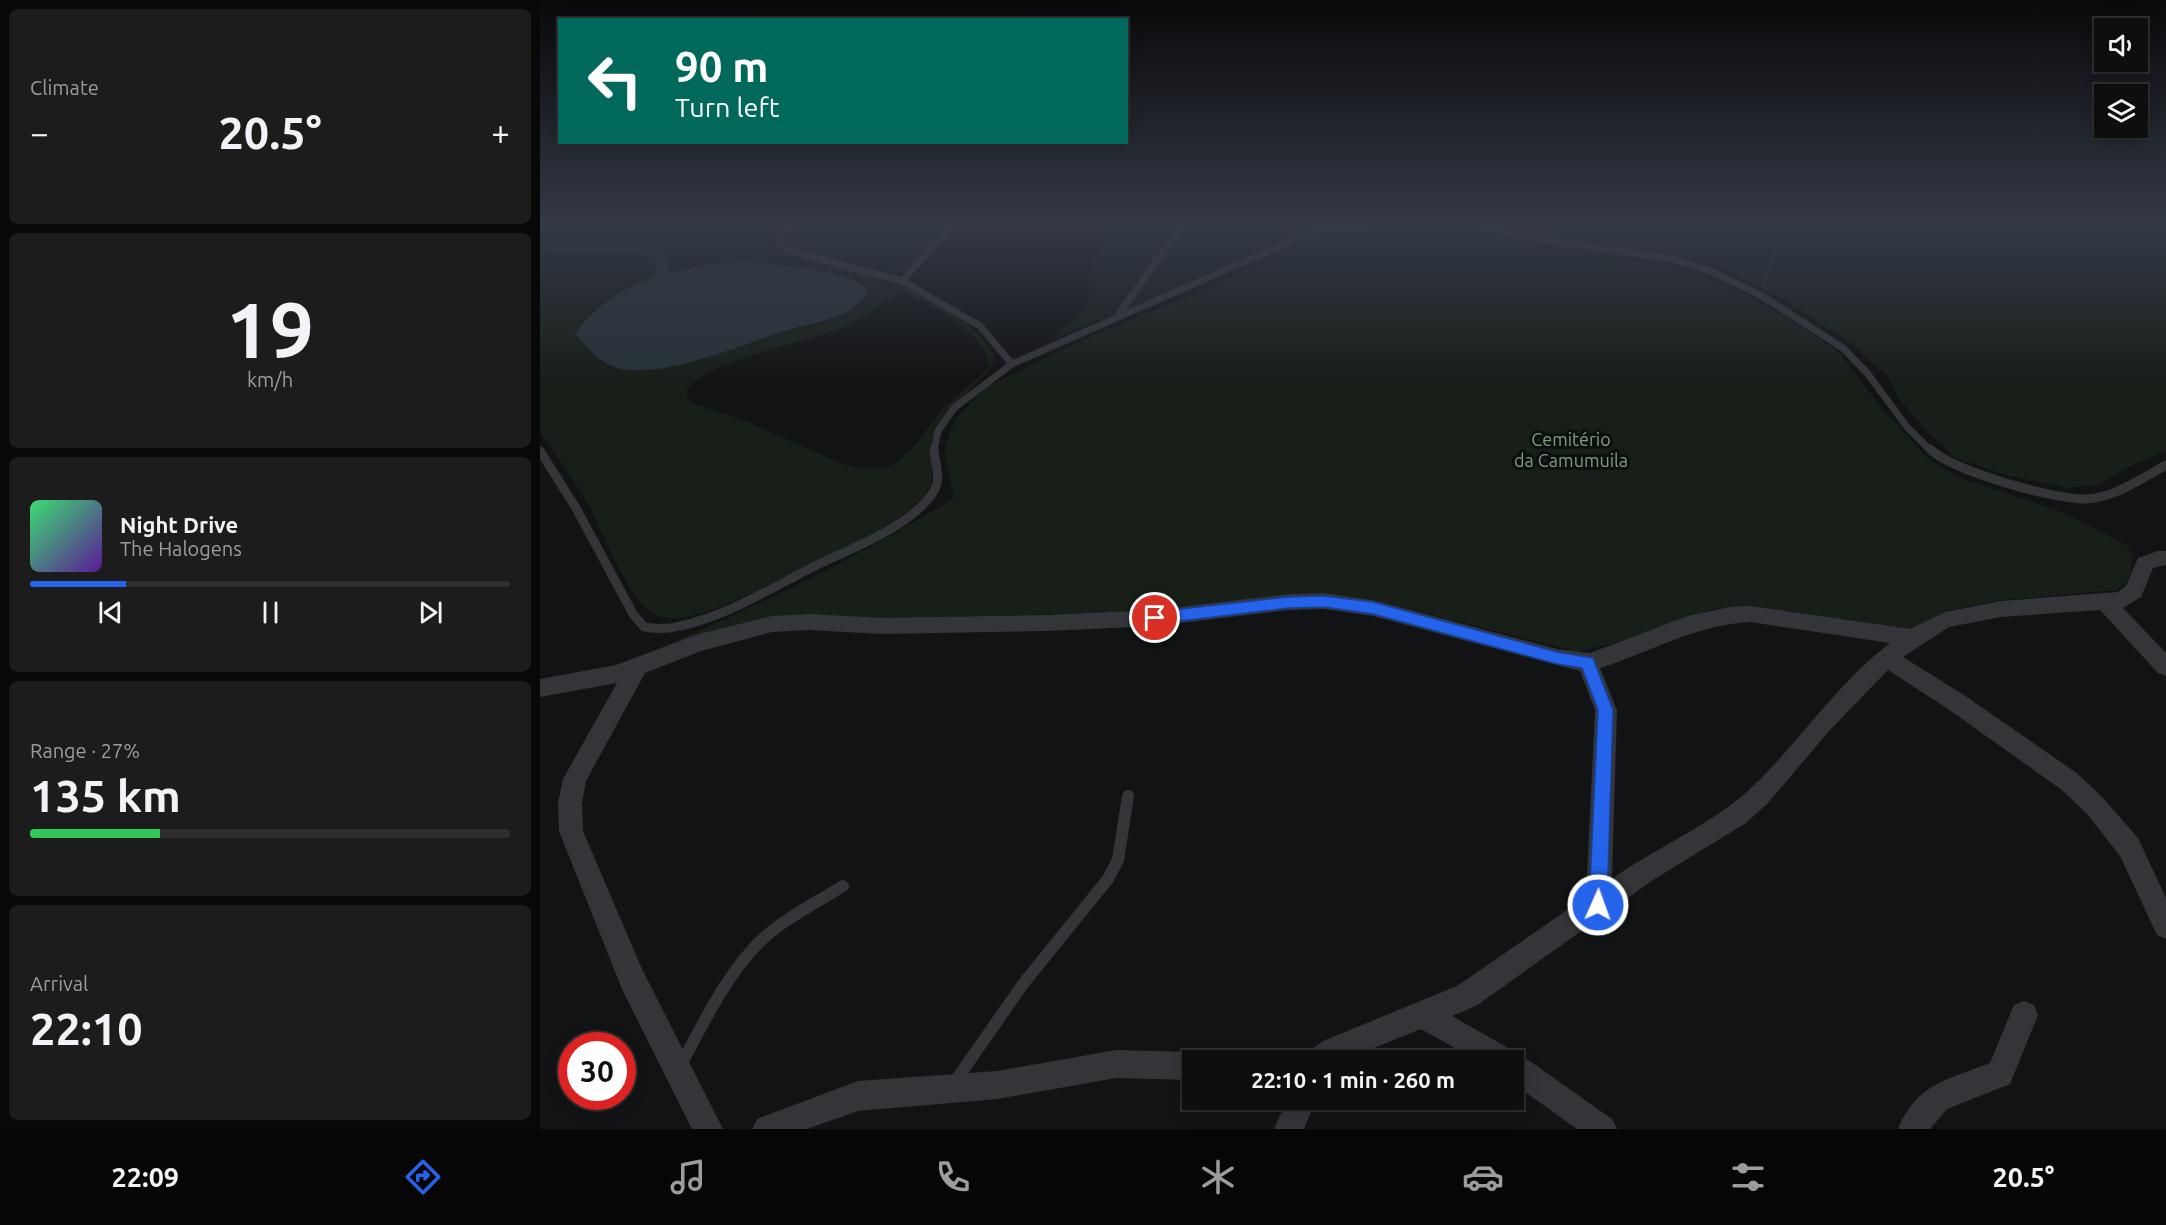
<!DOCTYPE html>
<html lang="en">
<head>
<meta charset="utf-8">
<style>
  :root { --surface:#0e0e0f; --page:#1c1c1d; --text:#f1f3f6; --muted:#9b9c9e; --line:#2e2e2f; --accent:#2563eb }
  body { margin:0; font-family:Ubuntu,sans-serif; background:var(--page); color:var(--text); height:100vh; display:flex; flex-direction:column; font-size:22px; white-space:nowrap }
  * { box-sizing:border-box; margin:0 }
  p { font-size:20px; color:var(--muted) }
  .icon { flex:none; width:33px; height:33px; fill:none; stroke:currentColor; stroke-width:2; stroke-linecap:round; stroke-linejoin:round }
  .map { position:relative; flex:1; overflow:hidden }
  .details { display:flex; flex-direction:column; gap:9px; padding:9px; background:#080808; width:540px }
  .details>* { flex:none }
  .top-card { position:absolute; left:18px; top:18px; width:570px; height:126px; border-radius:0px; box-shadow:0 3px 15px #0003,0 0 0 2px var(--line); background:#00695c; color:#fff; overflow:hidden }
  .controls { position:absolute; left:1554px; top:18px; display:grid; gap:12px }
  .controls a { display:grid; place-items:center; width:54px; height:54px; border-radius:0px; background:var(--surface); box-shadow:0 3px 15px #0003,0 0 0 2px var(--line); font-size:30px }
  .speed { position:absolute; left:18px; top:1032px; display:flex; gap:12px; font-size:30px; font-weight:700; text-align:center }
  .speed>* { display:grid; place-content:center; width:78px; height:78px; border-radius:50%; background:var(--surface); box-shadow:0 3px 15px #0003,0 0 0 2px var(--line); line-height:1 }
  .speed .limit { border:9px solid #d22; background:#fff; color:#111 }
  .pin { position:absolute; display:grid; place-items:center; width:51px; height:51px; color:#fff; margin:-26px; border:3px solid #fff; border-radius:50%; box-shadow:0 2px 6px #0007 }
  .me { position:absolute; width:66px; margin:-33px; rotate:2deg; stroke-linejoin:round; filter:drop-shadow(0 0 4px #0008) }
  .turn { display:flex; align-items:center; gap:21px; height:126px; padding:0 18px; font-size:27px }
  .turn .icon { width:78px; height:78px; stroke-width:2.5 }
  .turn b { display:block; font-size:42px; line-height:51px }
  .big { font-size:45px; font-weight:700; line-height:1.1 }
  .details .card { flex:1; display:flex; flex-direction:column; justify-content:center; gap:9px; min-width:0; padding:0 21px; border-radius:9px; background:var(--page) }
  .details .dial { align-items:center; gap:0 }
  .dial b { font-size:78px; line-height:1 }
  .song { display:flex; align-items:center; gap:18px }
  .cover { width:72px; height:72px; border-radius:9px; background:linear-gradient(135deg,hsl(140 70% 55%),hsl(270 70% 35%)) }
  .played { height:6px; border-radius:3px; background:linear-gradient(90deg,var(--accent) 20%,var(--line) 20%) }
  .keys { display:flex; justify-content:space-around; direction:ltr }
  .heat { display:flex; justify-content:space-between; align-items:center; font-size:33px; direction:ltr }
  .charge { height:9px; border-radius:4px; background:linear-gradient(90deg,#34c759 27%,var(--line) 0) }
  .trip { position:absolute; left:642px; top:1050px; width:342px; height:60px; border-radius:0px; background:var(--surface); box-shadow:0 3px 15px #0003,0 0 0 2px var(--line); font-weight:700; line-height:60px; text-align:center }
  .dock { display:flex; height:96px; justify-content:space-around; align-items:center; background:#060606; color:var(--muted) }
  .dock .icon { width:42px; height:42px }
  .dock .selected { color:var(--accent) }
  .dock b { font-size:27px; color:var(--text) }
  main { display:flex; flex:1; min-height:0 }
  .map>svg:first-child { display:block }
  .green { fill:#181f19; fill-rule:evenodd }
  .water { fill:#283238 }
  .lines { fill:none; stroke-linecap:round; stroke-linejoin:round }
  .canal { fill:#283238; fill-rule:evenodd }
  .path { stroke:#393c40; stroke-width:2; stroke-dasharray:2 4; stroke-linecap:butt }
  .service-far2 { stroke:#333539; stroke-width:7 }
  .service-far1 { stroke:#333539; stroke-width:9 }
  .service { stroke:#333539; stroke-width:12 }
  .minor { fill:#333539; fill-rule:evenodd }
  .route { fill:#2563eb; stroke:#184099; stroke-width:1.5 }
  .labels { text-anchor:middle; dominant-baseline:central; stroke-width:6; stroke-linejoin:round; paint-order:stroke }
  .park-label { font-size:18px; fill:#7aa179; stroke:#0d0e0f }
</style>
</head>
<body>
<main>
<section class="details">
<div class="card"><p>Climate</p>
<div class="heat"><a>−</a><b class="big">20.5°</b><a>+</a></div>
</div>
<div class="card dial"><b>19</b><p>km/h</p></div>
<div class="card">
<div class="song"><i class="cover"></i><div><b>Night Drive</b><p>The Halogens</p></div></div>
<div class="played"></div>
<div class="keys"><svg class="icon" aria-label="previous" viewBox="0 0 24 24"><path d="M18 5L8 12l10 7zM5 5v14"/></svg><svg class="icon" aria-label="pause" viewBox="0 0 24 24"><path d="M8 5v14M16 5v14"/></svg><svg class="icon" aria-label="next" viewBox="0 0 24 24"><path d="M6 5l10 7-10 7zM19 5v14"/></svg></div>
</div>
<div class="card"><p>Range · 27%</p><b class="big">135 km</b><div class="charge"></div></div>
<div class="card"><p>Arrival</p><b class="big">22:10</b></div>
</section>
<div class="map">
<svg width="1626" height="1129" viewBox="0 0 1626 1129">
  <rect width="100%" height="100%" fill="#121314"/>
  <!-- green -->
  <path class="green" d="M0,224H244L230,239V245L235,251L346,278C372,291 453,328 454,360C455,371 408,408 399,425C385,449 399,471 388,490C368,523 284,557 248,575C219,589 150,628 118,616C90,606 62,530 48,504C37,484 23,466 11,447C8,442 2,436 0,430C0,416 0,393 0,378C0,327 0,275 0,224ZM160,264H250L323,301L287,321L268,326L64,364L36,334C79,292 100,278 160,264ZM361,292C389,302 450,334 449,368L402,409L374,446L358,461L346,468L328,469L302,464L206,421L154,404L147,397V390C167,360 265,343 301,328C322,320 342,304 361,292Z
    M259,224H408L371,266L357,274L252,246L248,236Z
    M563,224H784L757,231L620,295L513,339L549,304V271L562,243Z
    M960,224H1626V451L1582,470L1561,484L1526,488L1466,475L1416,458L1385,429L1360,400L1346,375L1312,344L1248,302L1187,269L1133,252L1013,235Z
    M919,227L991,245L1133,265L1162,273L1200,291L1266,329L1300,354L1344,411L1387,457L1415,476L1524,513L1587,545L1593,558L1589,579L1577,590L1461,600L1409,610L1370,629L1205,607L1176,608L1081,641L1038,652L830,599L788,593L748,594L618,611L344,619L277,617L89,661C201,614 311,562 414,498L404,449L416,418L446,387L547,338L652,295L777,234Z"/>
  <!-- water -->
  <path class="water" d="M202,261C224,263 307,270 322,285C324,287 325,290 327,293C314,320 267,323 242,332C198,346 128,377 82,369C59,364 51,350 35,334C74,280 139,266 202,261Z"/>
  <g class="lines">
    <!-- canal -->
    <path class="canal" d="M0,243C41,247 84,241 124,252L128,259L127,274L117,277L115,257L98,253L40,254L0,249Z"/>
    <!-- path -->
    <path class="path" d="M1224,285L1236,243L1234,224"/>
    <!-- service-far2 -->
    <path class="service-far2" d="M250,224L238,239L244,249L362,281L440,326L472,364
      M929,224L996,239L1133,259L1171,271L1222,296L1303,348L1328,374L1367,427L1391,451
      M362,281L414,224
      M579,314L643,224
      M394,451L398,431L414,408L472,364L776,230L893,224"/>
    <!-- service-far1 -->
    <path class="service-far1" d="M1390,449C1412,471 1515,500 1546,499C1575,498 1602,478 1626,465
      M0,451L36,508L93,614L104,627C116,629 128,629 140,626C186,616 228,590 269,569C306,550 374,527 395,489C401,477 395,462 394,449"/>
    <!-- service -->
    <path class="service" d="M141,1064C163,1025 182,983 212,950C235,923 273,905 303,886
      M414,1083L483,984L568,879L578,860L588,796"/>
    <!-- minor -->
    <path class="minor" d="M1618,551H1626V565L1613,568L1601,597L1583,608L1626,653V676L1618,673L1560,610L1461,617L1409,627L1363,657L1424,695L1538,774L1564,799L1598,838L1626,898V939L1617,935L1580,856L1548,815L1522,790L1408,709L1348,670L1290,730L1228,803L1206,823L1113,880L936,1006L912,1016L984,1057L1072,1119L1077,1129H1037L974,1084V1060H936L881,1029L804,1060H767L771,1050L783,1041L917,986L1046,897L1055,710L1040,671L833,616L784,609L749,610L615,626L507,631L342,634L269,630L232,632L161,651L105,673L46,781L42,803L43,831L102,969L183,1129H152L82,989L19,831L18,803L23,779L77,683L0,697V679L76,665L159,634L232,616L269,614L342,618L507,615L615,610L749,594L784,593L833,600L1017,649L1050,653L1148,616L1189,607L1210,606L1370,629L1405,612L1461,601L1578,592L1586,586L1598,558ZM1210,622L1350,643C1296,684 1259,743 1210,789C1170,826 1116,847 1072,879L1077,710L1060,668C1111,652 1155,625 1210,622Z
      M1484,1001L1494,1005L1498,1015L1470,1084L1407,1109L1390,1129H1358C1377,1083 1407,1080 1450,1063L1474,1005Z
      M576,1050L652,1052L662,1056L664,1060H652V1080L576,1078L457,1099L318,1111L267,1129H212L217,1119L318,1081L457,1071Z
      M747,1100H776L764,1129H734Z"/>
  </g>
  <!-- sky -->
  <linearGradient id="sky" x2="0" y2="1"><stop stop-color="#0a0a0b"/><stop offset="0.59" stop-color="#333945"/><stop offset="1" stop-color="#333945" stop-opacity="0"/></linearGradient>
  <rect width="1626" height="382" fill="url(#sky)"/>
  <!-- route -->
  <path class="route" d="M784,596L833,602L1017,652L1053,658L1073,710L1067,905L1064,911L1058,914L1051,911L1049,905L1058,710L1042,668L1017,664L833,614L784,607L748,608L615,624L608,618L615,612L748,597Z"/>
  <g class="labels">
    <!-- park labels -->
    <g class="park-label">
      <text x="1031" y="439">Cemitério<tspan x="1031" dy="21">da Camumuila</tspan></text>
    </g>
  </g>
</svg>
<div class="controls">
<a><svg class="icon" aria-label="sound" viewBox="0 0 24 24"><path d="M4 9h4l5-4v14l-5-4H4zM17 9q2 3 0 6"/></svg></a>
<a><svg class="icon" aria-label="layers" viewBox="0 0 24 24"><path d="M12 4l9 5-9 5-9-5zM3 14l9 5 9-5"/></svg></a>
</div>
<div class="speed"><div class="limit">30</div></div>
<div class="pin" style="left:615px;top:618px;background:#d93025"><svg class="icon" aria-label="arrive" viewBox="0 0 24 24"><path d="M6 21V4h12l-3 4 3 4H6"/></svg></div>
<svg class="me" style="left:1058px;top:905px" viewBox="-20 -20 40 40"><circle r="17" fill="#2563eb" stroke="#fff" stroke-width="3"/><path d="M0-11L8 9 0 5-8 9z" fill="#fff"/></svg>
<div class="trip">22:10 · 1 min · 260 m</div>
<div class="top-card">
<div class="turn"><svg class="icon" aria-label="left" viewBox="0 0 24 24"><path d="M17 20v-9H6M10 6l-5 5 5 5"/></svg><div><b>90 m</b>Turn left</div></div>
</div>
</div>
</main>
<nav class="dock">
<b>22:09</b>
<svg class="icon selected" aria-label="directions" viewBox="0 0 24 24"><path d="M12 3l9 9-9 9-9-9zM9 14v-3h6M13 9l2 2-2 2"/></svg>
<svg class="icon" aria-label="music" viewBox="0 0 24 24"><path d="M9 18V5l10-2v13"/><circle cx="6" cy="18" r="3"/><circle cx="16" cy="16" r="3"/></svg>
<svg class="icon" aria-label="phone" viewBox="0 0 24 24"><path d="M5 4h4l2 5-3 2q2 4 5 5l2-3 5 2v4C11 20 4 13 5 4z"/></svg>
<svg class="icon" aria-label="climate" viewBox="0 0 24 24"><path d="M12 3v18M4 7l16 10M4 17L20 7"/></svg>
<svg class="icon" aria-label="car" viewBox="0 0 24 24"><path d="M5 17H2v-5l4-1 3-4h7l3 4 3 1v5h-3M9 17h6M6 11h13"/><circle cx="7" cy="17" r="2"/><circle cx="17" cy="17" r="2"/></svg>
<svg class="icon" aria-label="filters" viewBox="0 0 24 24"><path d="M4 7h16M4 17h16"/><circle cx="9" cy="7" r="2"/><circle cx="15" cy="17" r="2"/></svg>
<b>20.5°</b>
</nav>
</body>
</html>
